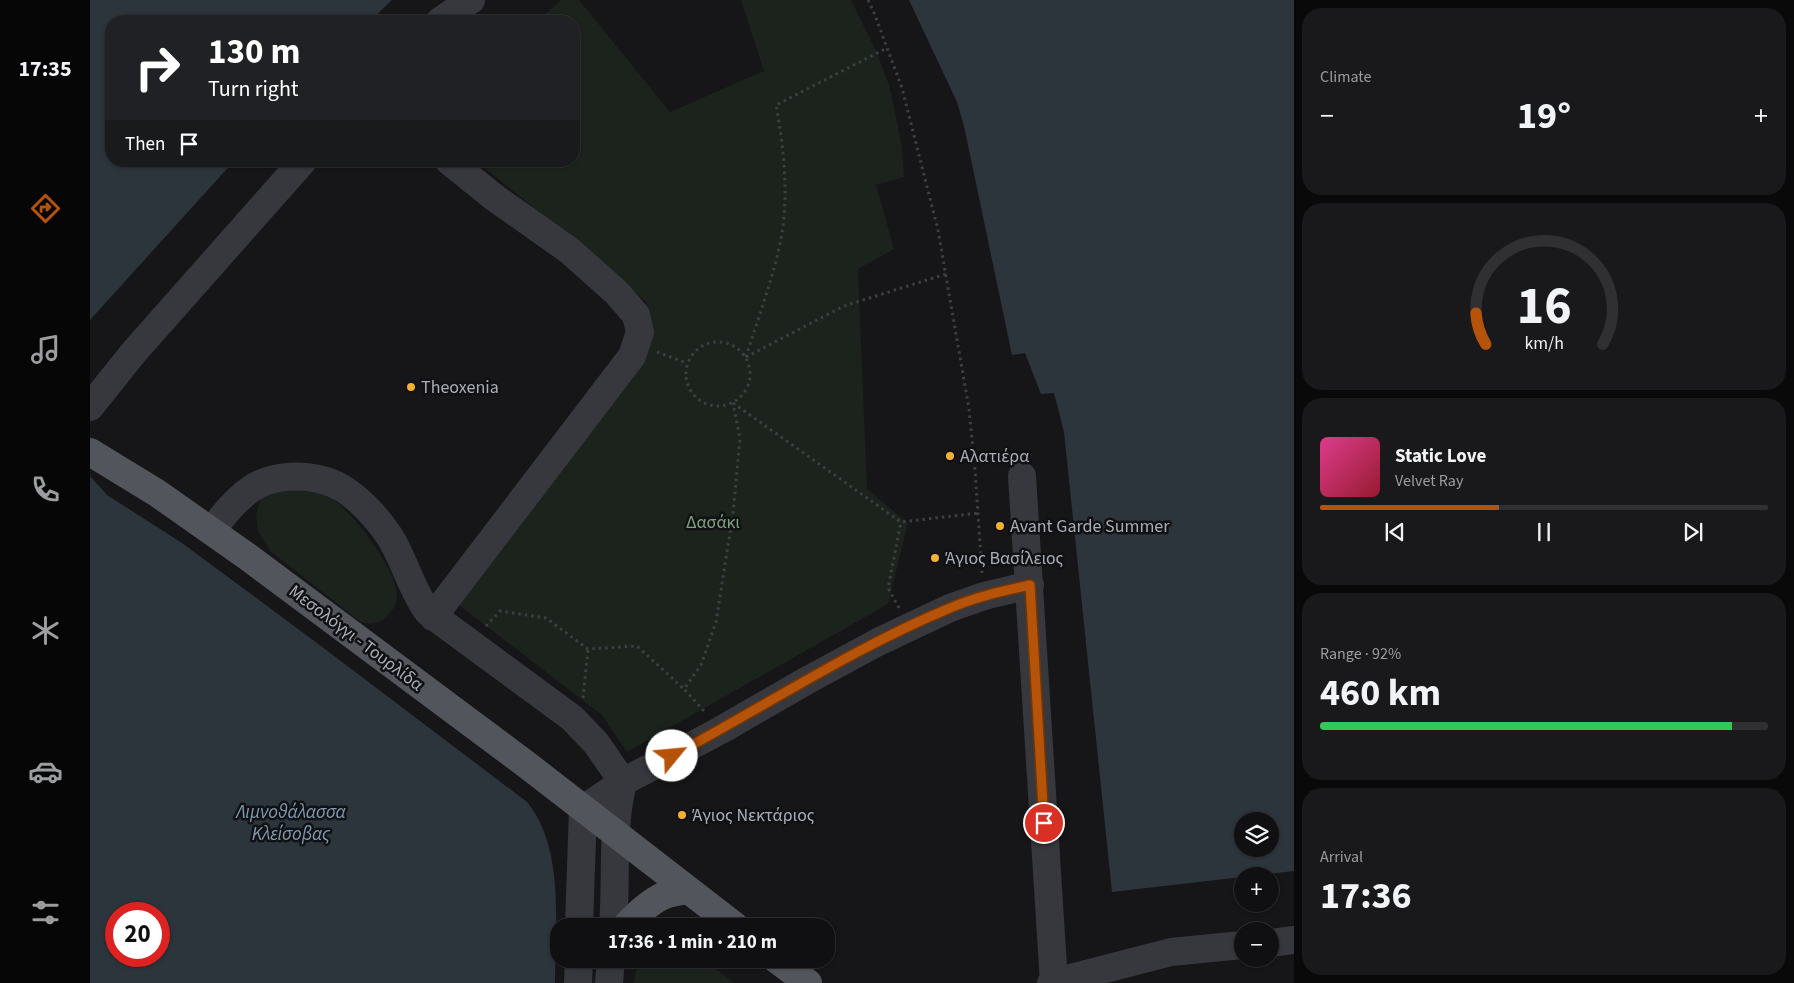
<!DOCTYPE html>
<html lang="en">
<head>
<meta charset="utf-8">
<style>
  :root { --surface:#101012; --page:#19191b; --text:#f1f3f6; --muted:#9c9d9f; --line:#303032; --accent:#b45309 }
  body { margin:0; font-family:"Source Sans 3",sans-serif; background:var(--page); color:var(--text); height:100vh; display:flex; flex-direction:column; font-size:19px; white-space:nowrap }
  * { box-sizing:border-box; margin:0 }
  p { font-size:16px; color:var(--muted) }
  .icon { flex:none; width:28px; height:28px; fill:none; stroke:currentColor; stroke-width:2; stroke-linecap:round; stroke-linejoin:round }
  .map { position:relative; flex:1; overflow:hidden }
  .drawer { display:flex; flex-direction:column; gap:8px; padding:8px; background:#09090a; width:500px }
  .drawer>* { flex:none }
  .top-card { position:absolute; left:15px; top:15px; width:475px; height:152px; border-radius:20px; box-shadow:0 1px 4px #0004,0 0 0 1px var(--line); background:#202124; color:#fff; overflow:hidden }
  .controls { position:absolute; left:1144px; top:812px; display:grid; gap:10px }
  .controls a { display:grid; place-items:center; width:45px; height:45px; border-radius:50%; background:var(--surface); box-shadow:0 1px 4px #0004,0 0 0 1px var(--line); font-size:25px }
  .speed { position:absolute; left:15px; top:902px; display:flex; gap:10px; font-size:25px; font-weight:700; text-align:center }
  .speed>* { display:grid; place-content:center; width:65px; height:65px; border-radius:50%; background:var(--surface); box-shadow:0 1px 4px #0004,0 0 0 1px var(--line); line-height:1 }
  .speed .limit { border:8px solid #d22; background:#fff; color:#111 }
  .pin { position:absolute; display:grid; place-items:center; width:42px; height:42px; color:#fff; margin:-21px; border:2px solid #fff; border-radius:50%; box-shadow:0 1px 5px #0007 }
  .me { position:absolute; width:55px; margin:-28px; rotate:62deg; stroke-linejoin:round; filter:drop-shadow(0 0 4px #0008) }
  .turn { display:flex; align-items:center; gap:18px; height:105px; padding:0 20px; font-size:22px }
  .turn .icon { width:65px; height:65px; stroke-width:2.5 }
  .turn b { display:block; font-size:35px; line-height:42px }
  .then { display:flex; align-items:center; height:48px; padding:0 20px; background:#0003; gap:10px; font-size:19px }
  .big { font-size:38px; font-weight:700; line-height:1.1 }
  .drawer .tile { flex:1; display:flex; flex-direction:column; justify-content:center; gap:8px; min-width:0; padding:0 18px; border-radius:20px; background:var(--page) }
  .drawer .dial { align-items:center; gap:0 }
  .dial svg { height:130px; overflow:visible; fill:none; stroke:var(--line); stroke-width:7; stroke-linecap:round; text-anchor:middle }
  .dial text { fill:var(--text); stroke:none }
  .song { display:flex; align-items:center; gap:15px }
  .cover { width:60px; height:60px; border-radius:8px; background:linear-gradient(135deg,hsl(330 70% 55%),hsl(350 70% 35%)) }
  .played { height:5px; border-radius:2px; background:linear-gradient(90deg,var(--accent) 40%,var(--line) 40%) }
  .keys { display:flex; justify-content:space-around; direction:ltr }
  .heat { display:flex; justify-content:space-between; align-items:center; font-size:28px; direction:ltr }
  .charge { height:8px; border-radius:4px; background:linear-gradient(90deg,#34c759 92%,var(--line) 0) }
  .trip { position:absolute; left:460px; top:918px; width:285px; height:50px; border-radius:20px; background:var(--surface); box-shadow:0 1px 4px #0004,0 0 0 1px var(--line); font-weight:700; line-height:50px; text-align:center }
  main { display:flex; flex:1; min-height:0 }
  .menu { display:flex; flex-direction:column; width:90px; justify-content:space-around; align-items:center; background:#060607; color:var(--muted) }
  .menu .icon { width:35px; height:35px }
  .menu .selected { color:var(--accent) }
  .menu b { font-size:22px; color:var(--text) }
  .map>svg:first-child { display:block }
  .green { fill:#1c231d }
  .water { fill:#2c353c; fill-rule:evenodd }
  .lines { fill:none; stroke-linecap:round; stroke-linejoin:round }
  .path { stroke:#3d3f44; stroke-width:3; stroke-dasharray:2.5 4; stroke-linecap:butt }
  .minor { stroke:#37383d; stroke-width:28 }
  .major { stroke:#53555c; stroke-width:28 }
  .route-casing { stroke:#753606; stroke-width:12 }
  .route { stroke:#b45309; stroke-width:9 }
  .poi-dot { fill:#f2b134; stroke:#111113; stroke-width:2 }
  .labels { text-anchor:middle; dominant-baseline:central; stroke-width:5; stroke-linejoin:round; paint-order:stroke }
  .poi-label { font-size:18px; fill:#a8adb8; stroke:#111113; text-anchor:start }
  .park-label { font-size:18px; fill:#7fa381; stroke:#111113 }
  .street-label { font-size:18px; fill:#a8adb8; stroke:#111113 }
  .water-label { font-size:19px; font-style:italic; fill:#7f9bb3; stroke:#111113 }
</style>
</head>
<body>
<main>
<nav class="menu">
<b>17:35</b>
<svg class="icon selected" aria-label="directions" viewBox="0 0 24 24"><path d="M12 3l9 9-9 9-9-9zM9 14v-3h6M13 9l2 2-2 2"/></svg>
<svg class="icon" aria-label="music" viewBox="0 0 24 24"><path d="M9 18V5l10-2v13"/><circle cx="6" cy="18" r="3"/><circle cx="16" cy="16" r="3"/></svg>
<svg class="icon" aria-label="phone" viewBox="0 0 24 24"><path d="M5 4h4l2 5-3 2q2 4 5 5l2-3 5 2v4C11 20 4 13 5 4z"/></svg>
<svg class="icon" aria-label="climate" viewBox="0 0 24 24"><path d="M12 3v18M4 7l16 10M4 17L20 7"/></svg>
<svg class="icon" aria-label="car" viewBox="0 0 24 24"><path d="M5 17H2v-5l4-1 3-4h7l3 4 3 1v5h-3M9 17h6M6 11h13"/><circle cx="7" cy="17" r="2"/><circle cx="17" cy="17" r="2"/></svg>
<svg class="icon" aria-label="filters" viewBox="0 0 24 24"><path d="M4 7h16M4 17h16"/><circle cx="9" cy="7" r="2"/><circle cx="15" cy="17" r="2"/></svg>
</nav>
<div class="map">
<svg width="1204" height="983" viewBox="0 0 1204 983">
  <rect width="100%" height="100%" fill="#161618"/>
  <!-- green -->
  <path class="green" d="M471,0H489L580,112L674,71L651,0H761L787,53L800,88L812,147L814,177L786,185L804,249L768,269L777,489L818,523L798,604L537,752L512,715L365,602L557,350L563,325L556,302L387,161H484V21H448Z
    M201,487C210,489 222,489 231,492C256,501 306,568 307,594C308,603 304,608 299,614C291,623 283,624 272,623L180,551L168,531L166,514L171,499L183,491Z
    M554,959H613L644,983H544L547,967Z"/>
  <!-- water -->
  <path class="water" d="M0,0H302L280,21H21V161H144L0,320Z
    M819,0H1204V871L1022,892L974,432L964,393L951,394L935,353L922,355L874,126L867,102ZM1152,821H1180V849H1152Z
    M0,476L17,495L92,543L231,646L437,802C475,848 465,927 465,983H0ZM26,914H69V956H26Z"/>
  <g class="lines">
    <!-- path -->
    <path class="path" d="M778,0L783,10L812,88L848,230L879,409L885,470L892,573
      M596 374a32 32 0 1 1 64 0a32 32 0 1 1-64 0Z
      M567,352L597,363
      M656,357C668,318 683,279 691,239C699,195 694,149 686,105L797,48
      M656,357L754,306L856,274
      M643,403L811,522L888,513
      M809,608L798,588L811,522
      M396,626L410,611L456,618L498,649L547,646L594,689
      M493,698L498,649
      M614,711L594,689L611,665L626,622L643,514L650,438L643,403"/>
    <!-- minor -->
    <path class="minor" d="M350,21L381,0
      M0,407L44,352L213,161
      M932,476L964,983
      M121,531C133,516 145,500 161,489C183,474 217,473 242,483C264,492 287,517 300,537C315,561 321,589 338,612L482,718L506,743L533,782
      M343,617L542,356L550,332L546,315L527,293L480,251L405,198L359,161
      M489,926L493,809L533,782L631,730L716,681L788,642L860,608L894,596L940,585
      M523,926C527,878 521,830 533,782
      M1180,943L1204,940
      M488,983L489,959
      M519,983L521,959
      M961,983L1081,952L1152,945"/>
    <!-- major -->
    <path class="major" d="M0,452L67,493L158,557L437,765L645,926
      M536,926C547,914 562,899 578,894C584,892 592,891 598,890
      M686,959L718,983"/>
  </g>
  <g class="lines">
    <!-- route casing -->
    <g class="route-casing">
      <path id="route" d="M582,756C674,707 763,648 860,608C885,597 913,591 940,585L954,823"/>
    </g>
    <!-- route -->
    <use href="#route" class="route"/>
  </g>
  <!-- markers -->
  <g class="poi-dot">
    <circle cx="321" cy="387" r="5"/>
    <circle cx="860" cy="456" r="5"/>
    <circle cx="910" cy="526" r="5"/>
    <circle cx="845" cy="558" r="5"/>
    <circle cx="592" cy="815" r="5"/>
  </g>
  <g class="labels">
    <!-- poi labels -->
    <g class="poi-label">
      <text x="331" y="387">Theoxenia</text>
      <text x="870" y="456">Αλατιέρα</text>
      <text x="920" y="526">Avant Garde Summer</text>
      <text x="855" y="558">Άγιος Βασίλειος</text>
      <text x="602" y="815">Άγιος Νεκτάριος</text>
    </g>
    <!-- park labels -->
    <g class="park-label">
      <text x="623" y="522">Δασάκι</text>
    </g>
    <!-- street labels -->
    <g class="street-label">
      <text transform="translate(266 638) rotate(37)">Μεσολόγγι - Τουρλίδα</text>
    </g>
    <!-- water labels -->
    <g class="water-label">
      <text x="201" y="812">Λιμνοθάλασσα<tspan x="201" dy="22">Κλείσοβας</tspan></text>
    </g>
  </g>
</svg>
<div class="controls">
<a><svg class="icon" aria-label="layers" viewBox="0 0 24 24"><path d="M12 4l9 5-9 5-9-5zM3 14l9 5 9-5"/></svg></a>
<a>+</a>
<a>−</a>
</div>
<div class="speed"><div class="limit">20</div></div>
<div class="pin" style="left:954px;top:823px;background:#d93025"><svg class="icon" aria-label="arrive" viewBox="0 0 24 24"><path d="M6 21V4h12l-3 4 3 4H6"/></svg></div>
<svg class="me" style="left:582px;top:756px" viewBox="-20 -20 40 40"><circle r="19" fill="#fff"/><path d="M0-13L10 11 0 6-10 11z" fill="#b45309"/></svg>
<div class="trip">17:36 · 1 min · 210 m</div>
<div class="top-card">
<div class="turn"><svg class="icon" aria-label="right" viewBox="0 0 24 24"><path d="M7 20v-9h11M14 6l5 5-5 5"/></svg><div><b>130 m</b>Turn right</div></div>
<div class="then">Then<svg class="icon" aria-label="arrive" viewBox="0 0 24 24"><path d="M6 21V4h12l-3 4 3 4H6"/></svg></div>
</div>
</div>
<section class="drawer">
<div class="tile"><p>Climate</p>
<div class="heat"><a>−</a><b class="big">19°</b><a>+</a></div>
</div>
<div class="tile dial"><svg viewBox="0 0 100 80">
<path d="M14 69A42 42 0 1 1 86 69"/>
<path d="M14 69A42 42 0 0 1 8 50" stroke="#b45309"/>
<text x="50" y="56" font-size="32" font-weight="700">16</text>
<text x="50" y="72" font-size="11">km/h</text>
</svg></div>
<div class="tile">
<div class="song"><i class="cover"></i><div><b>Static Love</b><p>Velvet Ray</p></div></div>
<div class="played"></div>
<div class="keys"><svg class="icon" aria-label="previous" viewBox="0 0 24 24"><path d="M18 5L8 12l10 7zM5 5v14"/></svg><svg class="icon" aria-label="pause" viewBox="0 0 24 24"><path d="M8 5v14M16 5v14"/></svg><svg class="icon" aria-label="next" viewBox="0 0 24 24"><path d="M6 5l10 7-10 7zM19 5v14"/></svg></div>
</div>
<div class="tile"><p>Range · 92%</p><b class="big">460 km</b><div class="charge"></div></div>
<div class="tile"><p>Arrival</p><b class="big">17:36</b></div>
</section>
</main>
</body>
</html>
